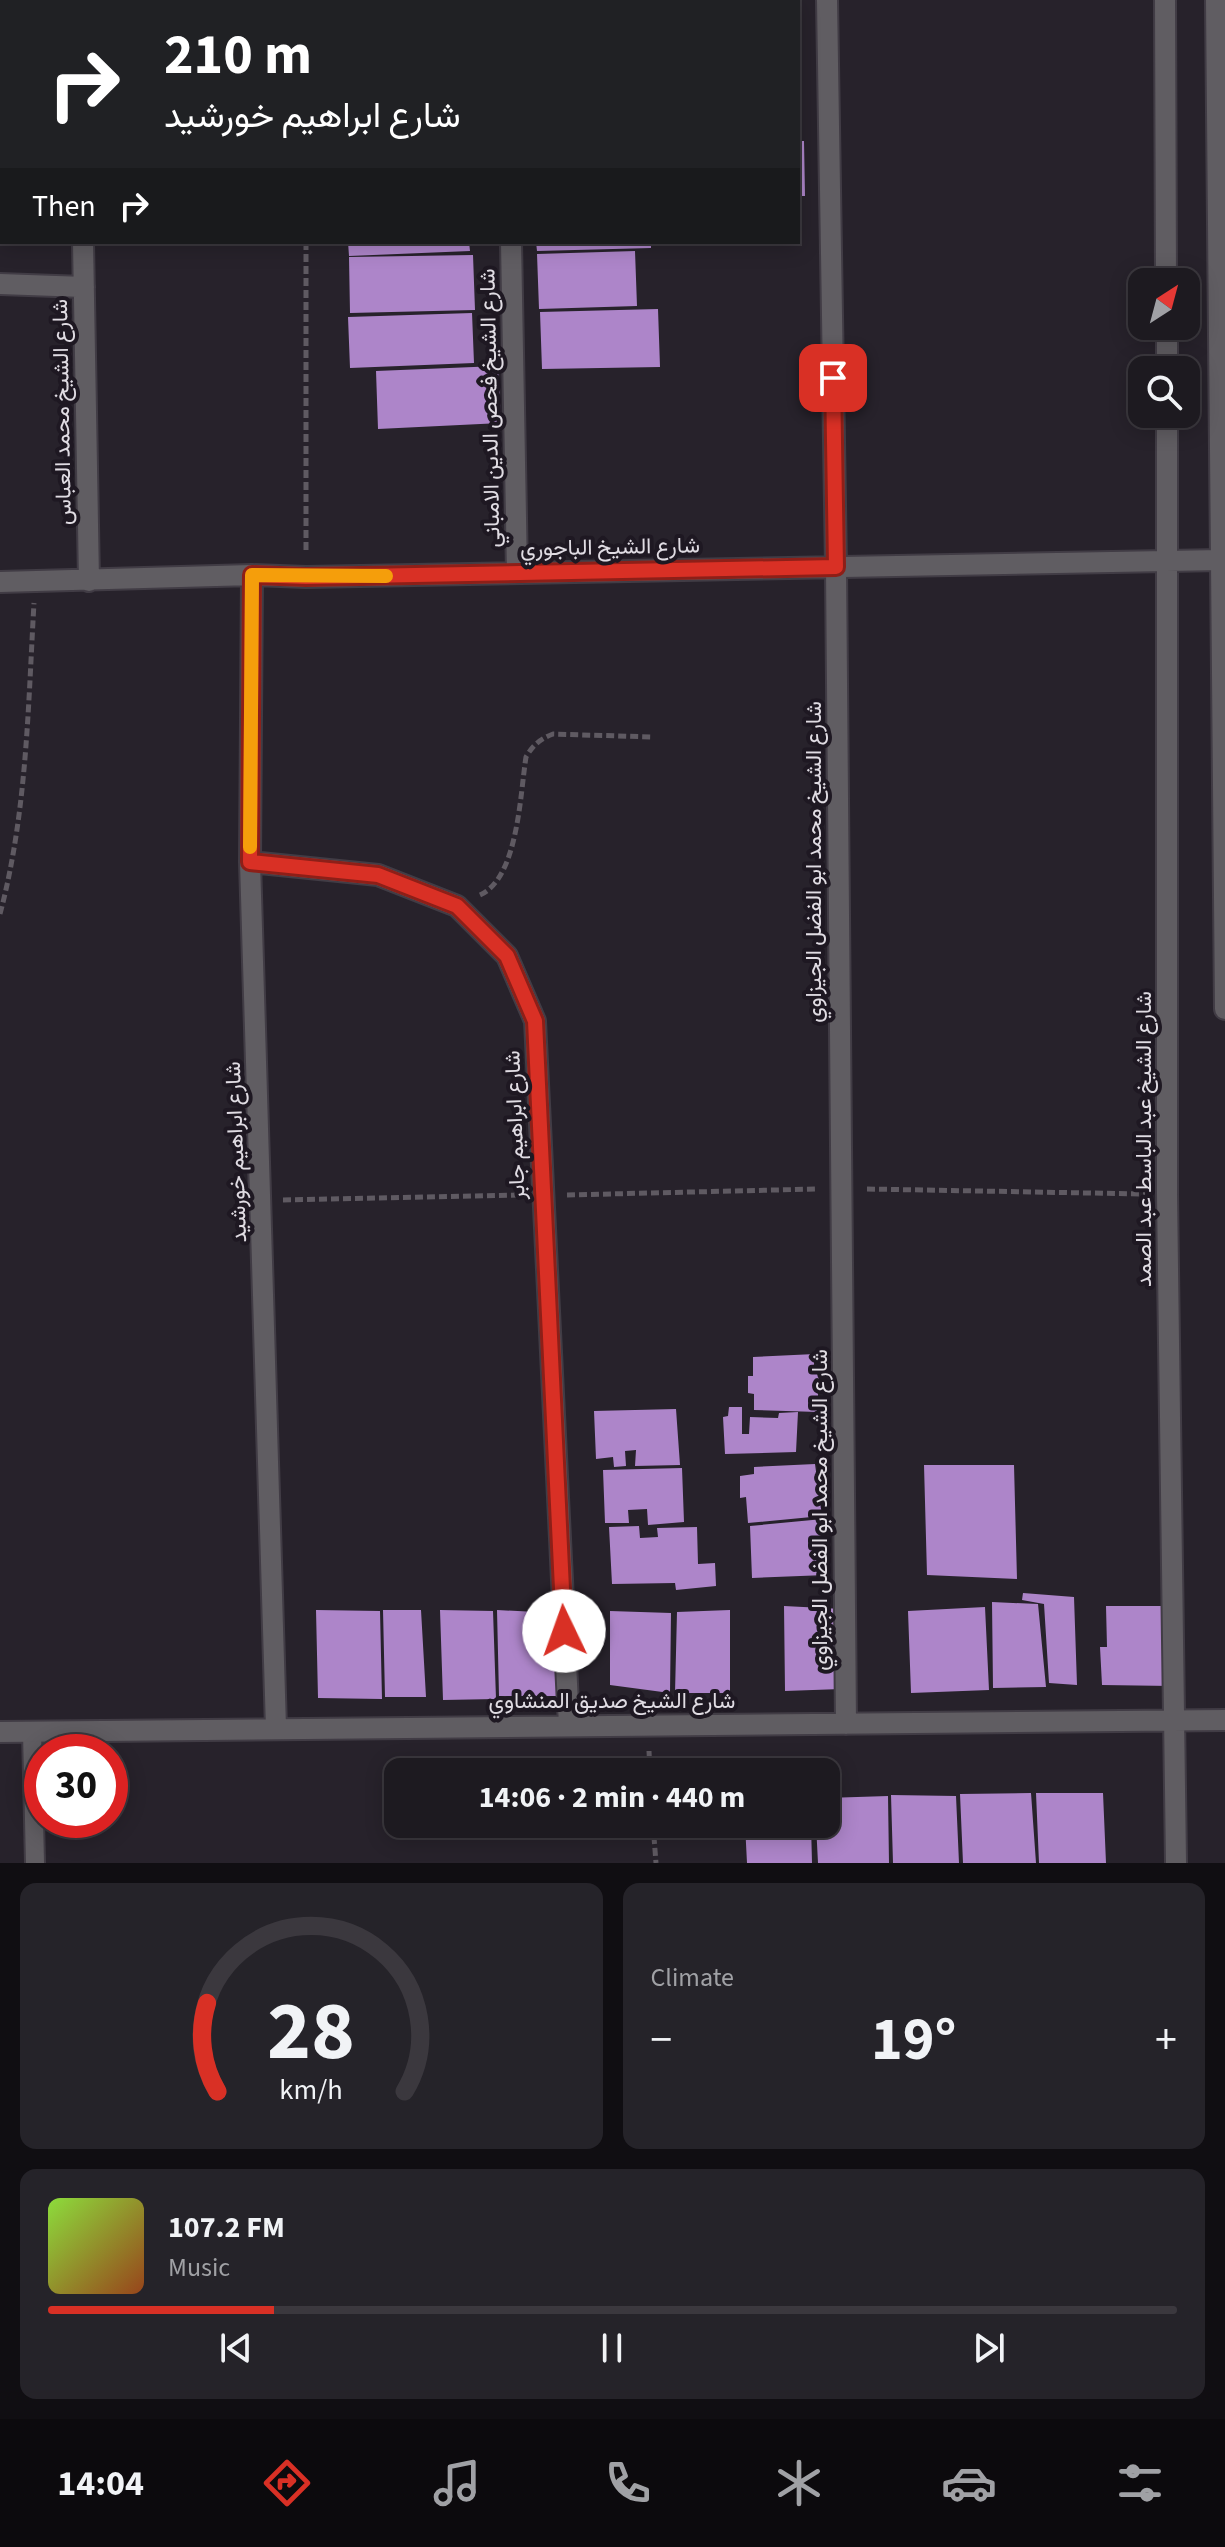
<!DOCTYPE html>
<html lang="en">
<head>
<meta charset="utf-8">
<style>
  :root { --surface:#1d1a20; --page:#252329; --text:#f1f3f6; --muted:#a0a1a5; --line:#3b383e; --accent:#d93025 }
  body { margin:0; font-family:"Source Sans 3",Vazirmatn,sans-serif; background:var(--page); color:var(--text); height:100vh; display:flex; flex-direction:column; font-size:30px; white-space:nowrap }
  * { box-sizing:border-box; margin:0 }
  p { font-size:26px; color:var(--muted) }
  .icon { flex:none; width:44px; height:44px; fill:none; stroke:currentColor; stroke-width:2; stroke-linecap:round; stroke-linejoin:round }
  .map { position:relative; height:1863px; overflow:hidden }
  .details { display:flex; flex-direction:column; gap:20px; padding:20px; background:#100e12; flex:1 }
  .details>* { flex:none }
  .banner { position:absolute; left:0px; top:0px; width:800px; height:244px; box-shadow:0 4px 20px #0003,0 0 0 2px var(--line); background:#202124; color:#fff; overflow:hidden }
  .needle { width:52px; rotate:36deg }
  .tools { position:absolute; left:1128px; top:268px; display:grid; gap:16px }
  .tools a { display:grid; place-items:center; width:72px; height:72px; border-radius:16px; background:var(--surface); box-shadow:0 4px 20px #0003,0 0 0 2px var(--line); font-size:40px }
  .speed { position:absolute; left:24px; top:1734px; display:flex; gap:16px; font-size:40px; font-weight:700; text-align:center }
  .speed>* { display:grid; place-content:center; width:104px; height:104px; border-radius:50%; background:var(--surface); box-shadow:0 4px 20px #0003,0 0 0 2px var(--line); line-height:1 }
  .speed .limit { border:12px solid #d22; background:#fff; color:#111 }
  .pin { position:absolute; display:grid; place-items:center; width:68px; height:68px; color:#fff; margin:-34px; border-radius:16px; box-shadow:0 4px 12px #0006 }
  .me { position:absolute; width:88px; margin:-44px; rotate:357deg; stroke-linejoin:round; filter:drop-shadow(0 0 6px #0008) }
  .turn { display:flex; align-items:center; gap:28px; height:168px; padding:0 32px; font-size:36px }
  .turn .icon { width:104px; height:104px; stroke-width:2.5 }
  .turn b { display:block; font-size:56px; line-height:68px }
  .then { display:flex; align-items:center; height:76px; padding:0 32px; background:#0003; gap:16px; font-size:30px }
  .big { font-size:60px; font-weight:700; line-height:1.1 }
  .details .card { flex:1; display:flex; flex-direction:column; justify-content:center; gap:12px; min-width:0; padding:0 28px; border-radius:16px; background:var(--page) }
  .details .dial { align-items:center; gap:0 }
  .dial svg { height:208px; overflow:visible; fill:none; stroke:var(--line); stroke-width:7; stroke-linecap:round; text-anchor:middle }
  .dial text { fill:var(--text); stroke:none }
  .song { display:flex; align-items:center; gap:24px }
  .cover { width:96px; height:96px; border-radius:12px; background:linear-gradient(135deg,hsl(90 70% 55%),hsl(20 70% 35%)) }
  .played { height:8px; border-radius:4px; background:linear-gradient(90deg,var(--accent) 20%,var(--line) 20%) }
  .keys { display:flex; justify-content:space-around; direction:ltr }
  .heat { display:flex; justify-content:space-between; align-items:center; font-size:44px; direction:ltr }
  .details .tiles { flex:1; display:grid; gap:20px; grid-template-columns:1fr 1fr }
  .card:last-child { grid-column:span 2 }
  .trip { position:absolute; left:384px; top:1758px; width:456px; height:80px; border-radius:16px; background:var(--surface); box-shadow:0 4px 20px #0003,0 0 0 2px var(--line); font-weight:700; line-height:80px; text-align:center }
  .menu { display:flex; height:128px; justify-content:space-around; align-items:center; background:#0c0a0d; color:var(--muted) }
  .menu .icon { width:56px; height:56px }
  .menu .current { color:var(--accent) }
  .menu b { font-size:36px; color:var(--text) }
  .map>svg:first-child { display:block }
  .building { fill:#ad85c9 }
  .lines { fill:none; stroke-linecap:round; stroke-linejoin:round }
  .service-casing { stroke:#413c45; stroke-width:22 }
  .minor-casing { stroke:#413c45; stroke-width:24 }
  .path { stroke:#5f5a62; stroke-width:5; stroke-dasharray:8 4; stroke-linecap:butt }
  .service { stroke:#605d62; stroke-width:18 }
  .minor { stroke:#605d62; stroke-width:20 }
  .route-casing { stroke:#8d1f18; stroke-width:20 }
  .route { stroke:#d93025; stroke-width:14 }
  .slow { stroke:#f59e0b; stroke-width:14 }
  .labels { text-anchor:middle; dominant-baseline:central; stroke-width:8; stroke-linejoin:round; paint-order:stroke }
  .street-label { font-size:22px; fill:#e0dce3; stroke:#1e1822 }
</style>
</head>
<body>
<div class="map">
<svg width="1225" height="1863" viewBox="0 0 1225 1863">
  <rect width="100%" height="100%" fill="#27222b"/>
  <!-- building -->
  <path class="building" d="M798,128H801V141H804L805,196H798Z
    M348,242H469L470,251L349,256Z
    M536,242H651V248L537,251Z
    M635,251L637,306L539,309L537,254Z
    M473,255L475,310L350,313L349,257Z
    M658,309L660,367L542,369L540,312Z
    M472,313L474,363L350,368L348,317Z
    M498,366L501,423L378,429L376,371Z
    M815,1354L813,1373L825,1375V1394L818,1393V1412L754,1410V1394L748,1393V1376H753V1357Z
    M729,1407H742V1434H749L750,1417L778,1418L779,1413L798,1412L796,1452L725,1454L723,1417L728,1416Z
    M676,1409L680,1465L635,1466L636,1450L625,1451L626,1466L614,1467L613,1457L596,1459L594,1411Z
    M815,1464L822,1516L748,1523L746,1497L740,1498V1476L754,1474V1467Z
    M924,1465H1014L1017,1579L927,1575Z
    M682,1468L684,1522L648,1525L647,1509L628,1510L629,1523H605L603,1470Z
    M823,1519L826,1575L752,1578L750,1526Z
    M639,1526L640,1538L658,1537L657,1528L697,1527L698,1564L715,1563L716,1586L676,1590L675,1583L612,1584L609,1527Z
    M1023,1593L1074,1597L1077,1685L1049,1683L1044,1604L1022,1600Z
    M992,1602L1038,1604L1046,1687L993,1688Z
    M784,1606L842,1609L841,1689L785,1691Z
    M1106,1606H1170L1172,1686L1102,1685L1100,1647H1107Z
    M985,1607L989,1690L911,1693L908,1611Z
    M316,1610L380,1611L382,1699L318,1698Z
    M383,1610H421L426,1697H385Z
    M440,1610L493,1611L496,1699L443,1700Z
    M497,1610L556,1613L557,1696H499Z
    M730,1610V1693H675L677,1612Z
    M610,1611L671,1613L670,1693L610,1685Z
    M1031,1793L1036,1863H963L960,1794Z
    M1036,1793H1103L1106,1863H1039Z
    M891,1795L956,1796L959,1863H893Z
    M888,1796L889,1863H818L816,1824H826V1798Z
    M745,1824H811L812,1863H747Z"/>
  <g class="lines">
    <!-- service casing -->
    <g class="service-casing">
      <path id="service" d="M32,1732L35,1863"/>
    </g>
    <!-- minor casing -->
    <g class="minor-casing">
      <path id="minor" d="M80,0V2
        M506,0V2
        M827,0L836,567L846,1724
        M1165,0L1166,282
        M1216,0L1225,1009
        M83,242L89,581
        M511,242L517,573
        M0,284L84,287
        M1167,326V370
        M1167,414V1194L1176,1863
        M252,575L250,862L276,1728
        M0,582L252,575L306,577L1221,560
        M250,862L378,875L457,906L507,956L535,1021L569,1725
        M0,1732L1225,1720"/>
    </g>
    <!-- path -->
    <path class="path" d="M306,242V552
      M480,895C518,878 520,795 526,757C533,745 540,739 553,734L652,737
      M0,914C27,812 28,707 34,603
      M867,1189L1145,1194
      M567,1195L817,1189
      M283,1200L521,1195
      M649,1751L650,1772
      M653,1824L656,1863"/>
    <!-- service -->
    <use href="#service" class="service"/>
    <!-- minor -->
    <use href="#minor" class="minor"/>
  </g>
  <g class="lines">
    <!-- route casing -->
    <g class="route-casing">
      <path id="route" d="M564,1631L535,1021L507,956L457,906L378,875L250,862L252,575L306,577L836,567L833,378"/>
    </g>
    <!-- route -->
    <use href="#route" class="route"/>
    <!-- slow -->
    <path class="slow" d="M250,847L252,575L386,576"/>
  </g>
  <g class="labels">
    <!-- street labels -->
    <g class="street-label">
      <text transform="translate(490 408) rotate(-91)">شارع الشيخ فحص الدين الامباني</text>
      <text transform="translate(62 412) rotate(-91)">شارع الشيخ محمد العباس</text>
      <text transform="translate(610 547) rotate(-1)">شارع الشيخ الباجوري</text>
      <text transform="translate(814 862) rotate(-90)">شارع الشيخ محمد ابو الفضل الجيزاوي</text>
      <text transform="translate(515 1125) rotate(-92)">شارع ابراهيم جابر</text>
      <text transform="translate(1144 1139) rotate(-90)">شارع الشيخ عبد الباسط عبد الصمد</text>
      <text transform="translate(236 1152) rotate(-92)">شارع ابراهيم خورشيد</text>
      <text transform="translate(820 1510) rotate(-90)">شارع الشيخ محمد ابو الفضل الجيزاوي</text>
      <text x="612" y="1701">شارع الشيخ صديق المنشاوي</text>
    </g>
  </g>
</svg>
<div class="tools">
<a><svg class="needle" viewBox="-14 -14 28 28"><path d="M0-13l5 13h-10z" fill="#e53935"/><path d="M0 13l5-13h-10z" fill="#a0a1a5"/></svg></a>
<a><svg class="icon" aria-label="search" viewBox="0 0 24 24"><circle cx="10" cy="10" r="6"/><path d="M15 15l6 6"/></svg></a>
</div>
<div class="speed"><div class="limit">30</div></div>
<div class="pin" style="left:833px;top:378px;background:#d93025"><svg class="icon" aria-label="arrive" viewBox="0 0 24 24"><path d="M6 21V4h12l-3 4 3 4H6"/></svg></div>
<svg class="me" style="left:564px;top:1631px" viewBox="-20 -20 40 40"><circle r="19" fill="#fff"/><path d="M0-13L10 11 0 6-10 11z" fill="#d93025"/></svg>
<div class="trip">14:06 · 2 min · 440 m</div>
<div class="banner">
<div class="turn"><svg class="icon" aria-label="right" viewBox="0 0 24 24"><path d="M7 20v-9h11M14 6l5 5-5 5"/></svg><div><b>210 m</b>شارع ابراهيم خورشيد</div></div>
<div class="then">Then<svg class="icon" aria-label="right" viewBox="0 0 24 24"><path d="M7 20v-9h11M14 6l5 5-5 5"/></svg></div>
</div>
</div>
<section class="details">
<div class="tiles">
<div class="card dial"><svg viewBox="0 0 100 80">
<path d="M14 69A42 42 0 1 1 86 69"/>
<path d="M14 69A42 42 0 0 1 10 35" stroke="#d93025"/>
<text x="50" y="56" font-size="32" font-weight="700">28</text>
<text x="50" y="72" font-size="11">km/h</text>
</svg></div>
<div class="card"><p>Climate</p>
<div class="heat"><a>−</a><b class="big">19°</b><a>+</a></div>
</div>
<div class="card">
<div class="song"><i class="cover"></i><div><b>107.2 FM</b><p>Music</p></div></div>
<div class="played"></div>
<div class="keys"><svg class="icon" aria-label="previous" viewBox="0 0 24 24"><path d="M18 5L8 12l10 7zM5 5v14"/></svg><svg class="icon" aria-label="pause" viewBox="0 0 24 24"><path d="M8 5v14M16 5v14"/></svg><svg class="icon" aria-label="next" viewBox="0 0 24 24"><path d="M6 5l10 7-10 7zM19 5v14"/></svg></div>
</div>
</div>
</section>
<nav class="menu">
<b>14:04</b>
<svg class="icon current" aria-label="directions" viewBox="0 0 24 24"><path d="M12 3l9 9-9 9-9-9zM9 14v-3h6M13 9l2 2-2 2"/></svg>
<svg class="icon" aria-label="music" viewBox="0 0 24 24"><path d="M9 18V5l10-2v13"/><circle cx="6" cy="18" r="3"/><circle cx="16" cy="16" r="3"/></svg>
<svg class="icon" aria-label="phone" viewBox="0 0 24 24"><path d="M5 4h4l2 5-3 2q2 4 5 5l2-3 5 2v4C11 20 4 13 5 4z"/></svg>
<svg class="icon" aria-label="climate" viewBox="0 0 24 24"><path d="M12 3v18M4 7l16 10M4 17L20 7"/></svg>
<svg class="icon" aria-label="car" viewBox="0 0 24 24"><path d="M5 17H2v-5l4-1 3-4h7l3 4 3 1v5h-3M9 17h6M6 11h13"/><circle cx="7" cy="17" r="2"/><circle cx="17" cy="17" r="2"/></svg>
<svg class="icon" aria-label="filters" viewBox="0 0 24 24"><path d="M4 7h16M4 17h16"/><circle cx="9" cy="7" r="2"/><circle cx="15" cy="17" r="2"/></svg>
</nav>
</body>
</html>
